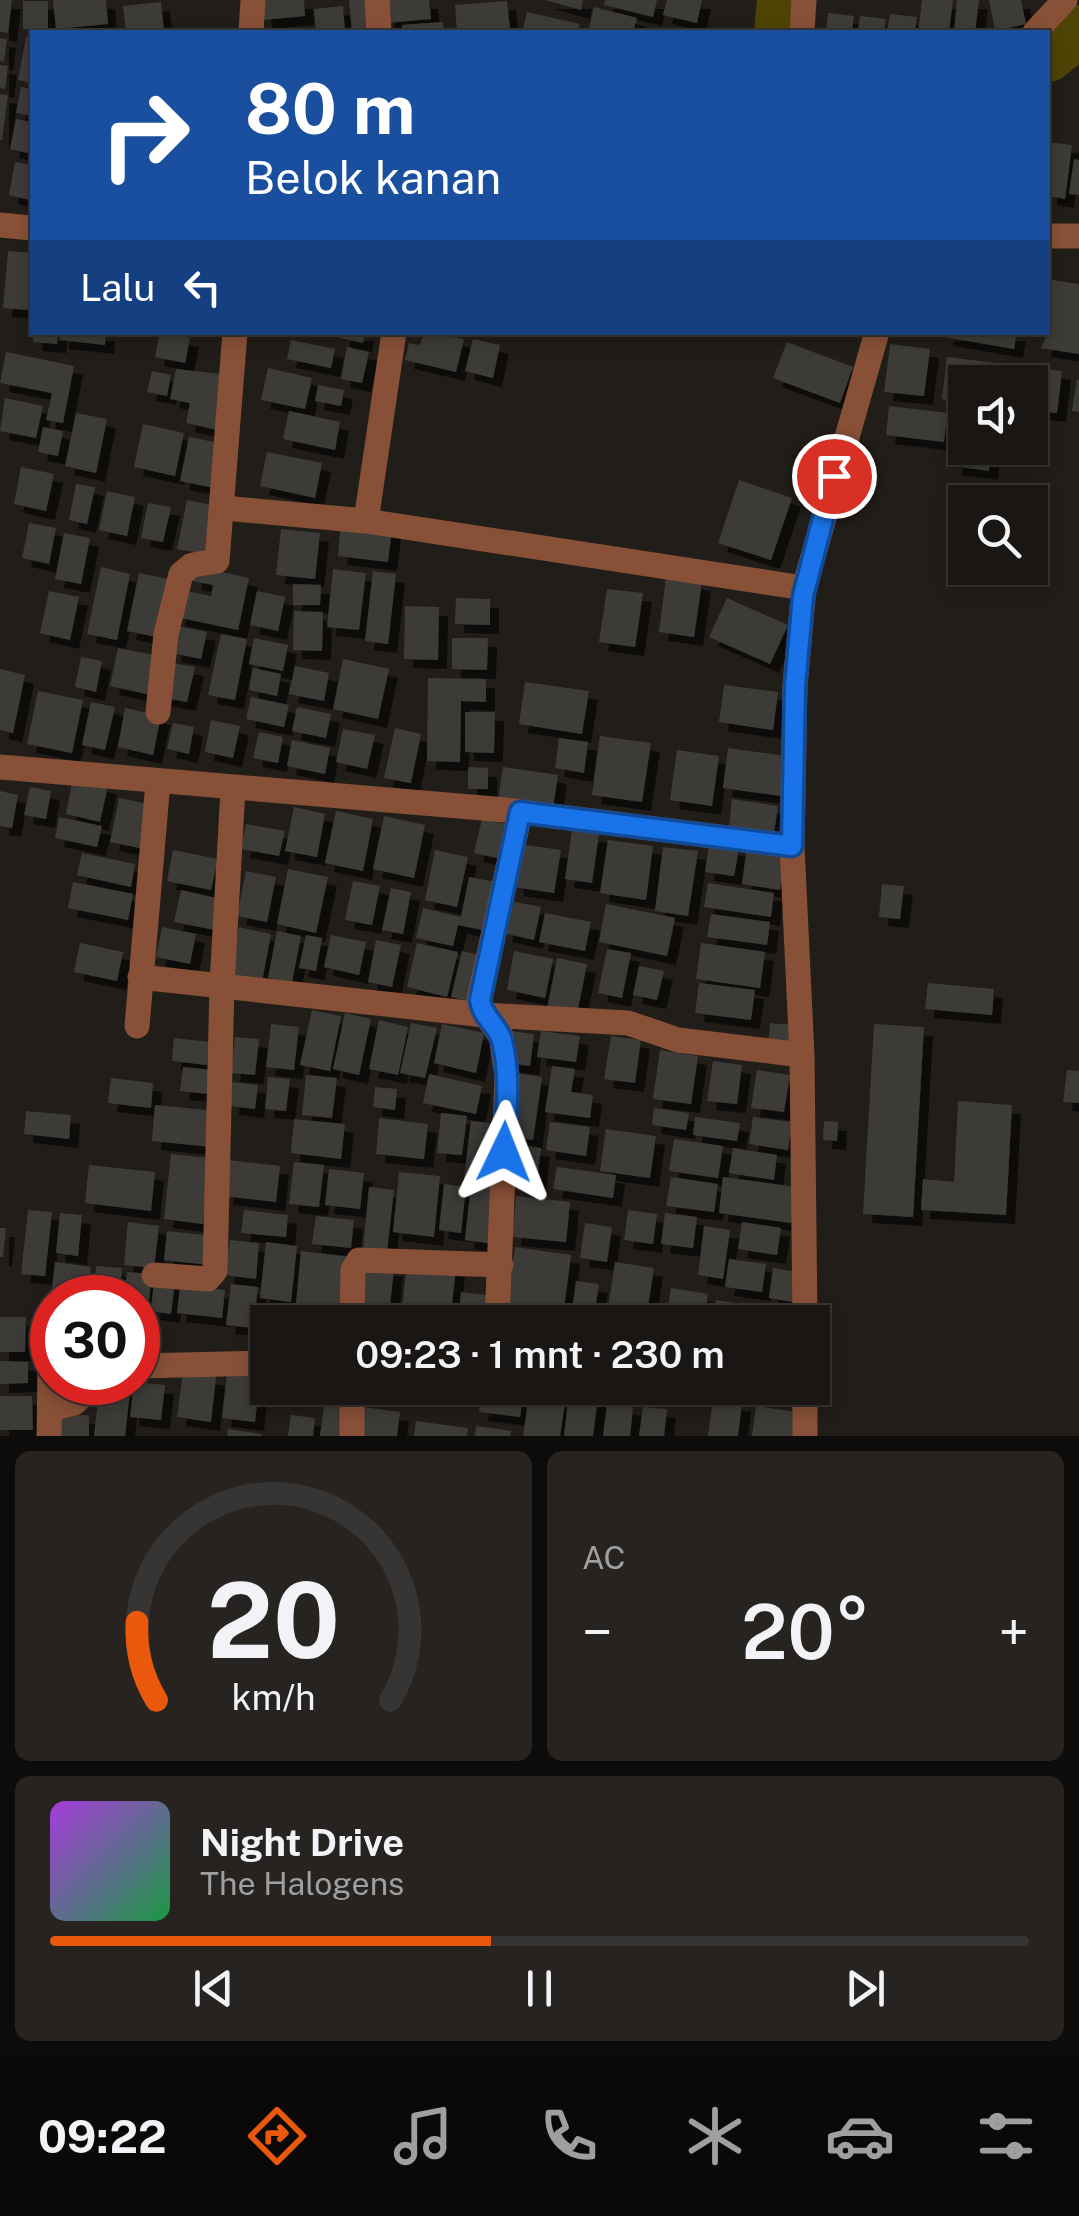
<!DOCTYPE html>
<html lang="id">
<head>
<meta charset="utf-8">
<style>
  :root { --surface:#191613; --page:#262321; --text:#f1f3f6; --muted:#9f9fa0; --line:#373533; --accent:#ea580c }
  body { margin:0; font-family:"Public Sans",sans-serif; background:var(--page); color:var(--text); height:100vh; display:flex; flex-direction:column; font-size:38px; white-space:nowrap }
  * { box-sizing:border-box; margin:0 }
  p { font-size:32px; color:var(--muted) }
  .icon { flex:none; width:55px; height:55px; fill:none; stroke:currentColor; stroke-width:2; stroke-linecap:round; stroke-linejoin:round }
  .map { position:relative; height:1436px; overflow:hidden }
  .details { display:flex; flex-direction:column; gap:15px; padding:15px; background:#0e0c0a; flex:1 }
  .details>* { flex:none }
  .banner { position:absolute; left:30px; top:30px; width:1020px; height:305px; border-radius:0px; box-shadow:0 5px 15px #0003,0 0 0 2px var(--line); background:#1a4fa0; color:#fff; overflow:hidden }
  .controls { position:absolute; left:948px; top:365px; display:grid; gap:20px }
  .controls a { display:grid; place-items:center; width:100px; height:100px; border-radius:0px; background:var(--surface); box-shadow:0 5px 15px #0003,0 0 0 2px var(--line); font-size:50px }
  .speed { position:absolute; left:30px; top:1275px; display:flex; gap:20px; font-size:50px; font-weight:700; text-align:center }
  .speed>* { display:grid; place-content:center; width:130px; height:130px; border-radius:50%; background:var(--surface); box-shadow:0 5px 15px #0003,0 0 0 2px var(--line); line-height:1 }
  .speed .limit { border:15px solid #d22; background:#fff; color:#111 }
  .pin { position:absolute; display:grid; place-items:center; width:85px; height:85px; color:#fff; margin:-42px; border:5px solid #fff; border-radius:50%; box-shadow:0 2px 10px #0007 }
  .me { position:absolute; width:110px; margin:-55px; rotate:2deg; stroke-linejoin:round; filter:drop-shadow(0 0 8px #0008) }
  .turn { display:flex; align-items:center; gap:35px; height:210px; padding:0 50px; font-size:45px }
  .turn .icon { width:130px; height:130px; stroke-width:2.5 }
  .turn b { display:block; font-size:70px; line-height:85px }
  .then { display:flex; align-items:center; height:95px; padding:0 50px; background:#0003; gap:20px; font-size:38px }
  .big { font-size:75px; font-weight:600; line-height:1.1 }
  .details .widget { flex:1; display:flex; flex-direction:column; justify-content:center; gap:15px; min-width:0; padding:0 35px; border-radius:15px; background:var(--page) }
  .details .dial { align-items:center; gap:0 }
  .dial svg { height:260px; overflow:visible; fill:none; stroke:var(--line); stroke-width:7; stroke-linecap:round; text-anchor:middle }
  .dial text { fill:var(--text); stroke:none }
  .song { display:flex; align-items:center; gap:30px }
  .cover { width:120px; height:120px; border-radius:15px; background:linear-gradient(135deg,hsl(280 70% 55%),hsl(140 70% 35%)) }
  .played { height:10px; border-radius:5px; background:linear-gradient(90deg,var(--accent) 45%,var(--line) 45%) }
  .keys { display:flex; justify-content:space-around; direction:ltr }
  .heat { display:flex; justify-content:space-between; align-items:center; font-size:55px; direction:ltr }
  .details .tiles { flex:1; display:grid; gap:15px; grid-template-columns:1fr 1fr }
  .widget:last-child { grid-column:span 2 }
  .trip { position:absolute; left:250px; top:1305px; width:580px; height:100px; border-radius:0px; background:var(--surface); box-shadow:0 5px 15px #0003,0 0 0 2px var(--line); font-weight:600; line-height:100px; text-align:center }
  .tab-bar { display:flex; height:160px; justify-content:space-around; align-items:center; background:#0a0908; color:var(--muted) }
  .tab-bar .icon { width:70px; height:70px }
  .tab-bar .current { color:var(--accent) }
  .tab-bar b { font-size:45px; color:var(--text) }
  .map>svg:first-child { display:block }
  .lines { fill:none; stroke-linecap:round; stroke-linejoin:round }
  .river { stroke:#4d4304; stroke-width:52 }
  .building { fill:#3e3b37; filter:url(#shadow) }
  .street { stroke:#885037; stroke-width:25 }
  .route-casing { stroke:#114b97; stroke-width:25 }
  .route { stroke:#1a73e8; stroke-width:18 }
</style>
</head>
<body>
<div class="map">
<svg width="1079" height="1436" viewBox="0 0 1079 1436">
  <defs>
    <filter id="shadow"><feDropShadow dx="9" dy="9" stdDeviation="0" flood-color="#0009"/></filter>
  </defs>
  <rect width="100%" height="100%" fill="#211d19"/>
  <g class="lines">
    <!-- river -->
    <path class="river" d="M780,32L783,0
      M1048,56L1079,31"/>
  </g>
  <!-- building -->
  <path class="building" d="M0,0H12L8,33L0,32Z
    M53,0H106L108,24L56,29Z
    M261,0H304L305,16L263,20Z
    M349,0H373L376,32H352Z
    M384,0H429L431,19L386,23Z
    M545,0H583L581,10Z
    M605,0H657L653,17L604,5Z
    M667,0H702L697,23L663,15Z
    M922,0H953L949,32H918Z
    M957,0H979L975,32H954Z
    M989,0H1021L1026,24L995,31Z
    M23,1H48V29H23Z
    M507,1L510,29L457,32L455,5Z
    M161,2L164,31L126,32L123,6Z
    M343,6L345,32H316L314,9Z
    M594,7L637,18L633,32H588Z
    M527,12L580,24L577,32H522Z
    M828,13L854,16L852,32H826Z
    M890,14L917,17L915,32H887Z
    M860,16L886,19L884,32H858Z
    M443,22L444,32H403L402,25Z
    M26,37L32,38V83L18,80Z
    M0,38L7,39L4,62L0,61Z
    M0,65L8,66L5,89L0,88Z
    M21,87L32,89V116L16,113Z
    M0,94L8,95L2,140H0Z
    M16,119L32,122V154L10,149Z
    M1048,142L1072,145L1065,199L1048,196Z
    M1074,159L1079,160V195L1069,194Z
    M15,162L32,165L30,200L9,195Z
    M8,251L32,253L28,310L3,308Z
    M1052,280L1079,284V354L1041,348L1048,332Z
    M34,332H58L57,344L33,342Z
    M61,332H106L105,345L60,340Z
    M160,332L190,338L185,363L155,357Z
    M342,332H365L363,343L340,338Z
    M424,332L464,339L456,372L405,360L409,343L420,345Z
    M945,332H1017L1014,349L944,337Z
    M473,339L500,345L493,378L465,371Z
    M291,340L335,349L331,368L287,359Z
    M787,342L853,367L840,403L773,378Z
    M890,344L930,349L924,396L884,392Z
    M347,347L369,352L362,383L341,379Z
    M6,352L74,366L63,423L46,420L52,393L0,383Z
    M947,357L1062,371L1057,413L1030,410V382H965V402L942,399Z
    M268,368L312,378L305,409L261,400Z
    M176,369L229,375L217,430L186,423L190,403L170,399Z
    M152,371L171,375L167,396L147,392Z
    M1077,379L1079,380V412L1072,411Z
    M318,385L344,390L341,406L315,401Z
    M5,398L43,406L36,438L0,431Z
    M889,406L947,413L944,442L886,435Z
    M289,411L340,422L335,450L283,439Z
    M76,413L107,419L96,473L65,466Z
    M143,424L184,433L175,476L134,467Z
    M43,427L63,431L58,456L38,452Z
    M189,437L224,444L214,488L180,481Z
    M957,439L965,440V448H991L989,471L953,466Z
    M267,452L322,463L315,498L260,486Z
    M21,467L54,474L46,511L14,504Z
    M739,480L792,498L771,560L718,543Z
    M76,484L95,487L87,524L69,520Z
    M107,491L135,497L127,536L99,530Z
    M187,500L218,506L208,555L177,549Z
    M148,503L171,507L163,542L141,538Z
    M29,523L56,528L49,564L22,558Z
    M341,523L392,529L388,562L338,556Z
    M281,529L320,533L315,579L276,575Z
    M64,533L90,538L81,584L55,579Z
    M195,566L249,578L238,630L176,617L182,590L211,596L213,585L192,581Z
    M101,567L130,574L117,640L87,634Z
    M333,569L366,573L359,630L327,627Z
    M373,571L396,574L388,644L365,641Z
    M139,573L173,580L161,638L127,631Z
    M666,577L702,582L694,637L659,632Z
    M293,584L321,585L320,605H293Z
    M607,589L643,593L635,647L599,642Z
    M49,591L79,597L70,640L40,633Z
    M257,591L285,597L278,631L250,625Z
    M456,598L490,599V625L455,624Z
    M727,598L788,625L770,664L709,637Z
    M405,606L439,607L438,660L404,659Z
    M294,611L323,612L322,651L293,650Z
    M177,626L207,632L201,659L172,653Z
    M221,634L247,639L235,700L208,695Z
    M254,638L288,645L283,671L249,664Z
    M452,638H488L487,670L452,669Z
    M118,648L159,656L151,695L110,686Z
    M81,657L102,661L96,692L75,687Z
    M343,659L389,669L378,719L333,709Z
    M167,662L195,667L187,702L160,697Z
    M295,666L329,673L324,701L289,694Z
    M253,668L281,674L277,696L249,690Z
    M0,669L25,675L13,733L0,730Z
    M428,678L486,679V702L461,701L460,762L427,761Z
    M525,682L589,691L582,734L519,724Z
    M724,685L778,692L773,730L719,722Z
    M38,691L83,700L72,753L27,744Z
    M251,697L289,705L284,727L246,719Z
    M91,702L115,707L105,750L82,745Z
    M297,707L331,714L326,738L292,731Z
    M125,708L161,716L153,755L118,747Z
    M465,712H495L494,753L465,752Z
    M211,720L240,726L233,758L205,752Z
    M173,723L194,727L189,754L167,749Z
    M395,728L421,734L411,783L384,778Z
    M343,729L375,735L367,769L336,762Z
    M259,732L283,737L278,763L253,758Z
    M600,736L651,743L642,802L592,795Z
    M559,738L588,742L584,773L555,768Z
    M292,740L330,748L325,774L287,766Z
    M728,748L787,756L781,796L723,788Z
    M677,750L719,756L712,806L670,800Z
    M468,767L488,768V789H468Z
    M503,767L558,775L552,815L497,807Z
    M73,778L108,785L100,822L66,814Z
    M30,787L51,791L46,819L24,815Z
    M0,791L18,795L12,828L0,826Z
    M119,798L153,805L144,849L110,842Z
    M732,799L778,806L774,833L729,827Z
    M294,807L325,814L317,857L285,851Z
    M336,811L373,819L363,871L325,863Z
    M384,816L425,825L414,878L373,869Z
    M59,817L102,826L97,847L55,838Z
    M482,819L513,825L506,860L474,853Z
    M246,824L285,831L279,856L241,849Z
    M572,830L599,834L592,883L565,879Z
    M608,840L653,846L646,900L600,893Z
    M519,844L561,850L554,893L514,887Z
    M709,844L739,848L734,876L705,872Z
    M747,846L785,851L780,890L742,884Z
    M663,847L698,851L688,916L655,911Z
    M173,850L218,859L211,890L167,881Z
    M435,850L468,857L457,907L425,900Z
    M82,853L135,864L131,887L77,875Z
    M288,869L328,877L316,933L277,924Z
    M246,871L276,877L267,922L237,916Z
    M469,877L502,883L492,932L458,925L453,946L416,938L423,908L461,917Z
    M353,881L380,886L372,925L345,920Z
    M73,882L133,894L128,920L68,908Z
    M708,883L774,893L771,917L704,907Z
    M882,884L904,886L900,919L879,917Z
    M391,888L411,892L403,934L382,930Z
    M181,890L221,899L215,930L174,922Z
    M510,901L541,907L534,940L503,933Z
    M606,904L675,918L667,956L599,942Z
    M545,913L591,922L585,951L539,942Z
    M711,914L770,922L767,945L707,937Z
    M162,927L196,934L190,964L156,957Z
    M239,927L271,934L262,982L229,975Z
    M277,931L301,936L292,982L268,978Z
    M306,935L322,938L316,971L299,968Z
    M331,935L366,942L359,975L324,967Z
    M376,940L401,945L392,987L368,982Z
    M80,943L123,952L117,981L74,972Z
    M417,943L458,952L447,997L407,987Z
    M701,943L765,952L760,988L696,979Z
    M607,949L631,953L622,998L598,993Z
    M462,951L483,956L473,1002L451,997Z
    M514,951L553,959L545,998L507,990Z
    M557,958L587,964L576,1019L546,1014Z
    M639,966L664,971L657,1000L633,995Z
    M699,983L755,990L751,1020L695,1013Z
    M928,983L994,989L992,1015L925,1009Z
    M312,1010L341,1016L330,1071L300,1065Z
    M345,1013L371,1019L359,1075L333,1069Z
    M379,1020L408,1027L398,1075L369,1069Z
    M411,1023L437,1028L425,1078L400,1073Z
    M770,1023L794,1025L792,1049L768,1047Z
    M271,1024L299,1027L294,1070L266,1067Z
    M442,1024L484,1033L476,1073L434,1063Z
    M874,1024L924,1027L913,1217L863,1214Z
    M510,1031L534,1034L530,1066L506,1063Z
    M541,1031L580,1036L576,1062L537,1057Z
    M611,1036L641,1040L635,1083L604,1079Z
    M235,1037L259,1039L255,1075L231,1073Z
    M174,1038L210,1042L207,1065L172,1061Z
    M660,1050L698,1056L691,1104L653,1099Z
    M713,1061L742,1065L737,1104L707,1101Z
    M552,1066L575,1069L571,1092L593,1095L590,1118L545,1112Z
    M183,1067L212,1070L209,1094L180,1091Z
    M757,1070L790,1075L784,1112L751,1108Z
    M1067,1070L1079,1071V1103L1063,1102Z
    M516,1073L542,1077L533,1140L507,1136Z
    M429,1074L482,1086L476,1114L423,1103Z
    M306,1075L337,1078L332,1118L302,1115Z
    M268,1077L290,1079L286,1111L265,1109Z
    M111,1078L153,1083L151,1108L108,1103Z
    M232,1082L258,1085L255,1109L230,1106Z
    M375,1087L397,1089L395,1110L373,1107Z
    M958,1101L1012,1105L1006,1215L921,1210L923,1179L954,1182Z
    M155,1105L216,1111L212,1147L152,1141Z
    M654,1108L689,1113L686,1130L652,1125Z
    M26,1111L71,1115L69,1139L24,1134Z
    M441,1113L467,1116L462,1155L437,1153Z
    M695,1117L740,1123L737,1141L693,1135Z
    M753,1117L792,1122L788,1150L749,1144Z
    M379,1118L428,1124L424,1159L376,1154Z
    M294,1119L345,1124L341,1159L291,1153Z
    M471,1121L502,1124L495,1181L464,1178Z
    M824,1121L838,1122L837,1141L823,1140Z
    M550,1122L590,1127L586,1156L546,1150Z
    M606,1129L656,1136L650,1178L600,1171Z
    M674,1139L723,1146L718,1178L669,1171Z
    M514,1144L541,1148L537,1181L509,1178Z
    M733,1148L777,1155L774,1180L729,1173Z
    M171,1154L210,1158L203,1224L164,1219Z
    M228,1160L280,1166L276,1202L224,1196Z
    M294,1162L324,1165L319,1207L289,1204Z
    M89,1165L155,1172L151,1211L85,1203Z
    M557,1167L616,1175L613,1198L553,1189Z
    M329,1169L364,1173L360,1209L325,1205Z
    M399,1172L440,1176L434,1237L393,1232Z
    M671,1177L718,1184L714,1212L666,1206Z
    M723,1177L797,1187L791,1223L719,1213Z
    M471,1183L501,1186L495,1244L465,1240Z
    M444,1184L466,1187L461,1233L439,1230Z
    M369,1187L394,1190L387,1252L363,1250Z
    M516,1196L570,1202L566,1242L512,1237Z
    M28,1210L52,1212L45,1276L21,1274Z
    M244,1210L288,1215L286,1237L241,1233Z
    M628,1210L657,1214L653,1244L624,1240Z
    M60,1213L82,1215L78,1256L56,1253Z
    M665,1213L697,1217L693,1248L661,1244Z
    M316,1216L354,1220L351,1248L312,1244Z
    M128,1222L159,1226L154,1268L124,1265Z
    M742,1222L781,1228L777,1255L738,1249Z
    M585,1223L612,1227L607,1262L580,1258Z
    M704,1226L730,1230L723,1279L698,1275Z
    M0,1228H6L3,1257H0Z
    M167,1231L213,1236L210,1265L164,1260Z
    M230,1240L259,1243L256,1279L225,1275Z
    M266,1242L297,1246L291,1302L260,1298Z
    M515,1247L571,1255L563,1316L507,1309Z
    M301,1251L350,1257L344,1308L296,1303Z
    M729,1259L766,1264L762,1292L725,1287Z
    M55,1262L91,1267L87,1298H51Z
    M615,1262L654,1268L646,1320L607,1315Z
    M407,1263L456,1268L450,1322L401,1318Z
    M366,1265L394,1268L389,1315L361,1312Z
    M96,1266L122,1268L119,1298H93Z
    M773,1268L797,1272L793,1302L769,1298Z
    M127,1272L152,1274L148,1309L138,1308V1298H124Z
    M154,1280L175,1282L171,1314L151,1311Z
    M576,1281L599,1284L593,1322L571,1318Z
    M231,1284L258,1287L253,1328L226,1325Z
    M180,1286L225,1290L222,1318L177,1313Z
    M671,1288L708,1294L704,1322H666Z
    M461,1292L495,1296L492,1322H458Z
    M716,1300L756,1306L754,1322H713Z
    M763,1311L799,1316L798,1322H762Z
    M303,1312L351,1317L350,1322H302Z
    M0,1317H26L25,1352H0Z
    M0,1361L28,1362V1383L0,1384Z
    M228,1365L261,1369L255,1422L222,1418Z
    M183,1372L216,1377L211,1422L177,1417Z
    M100,1382H131L125,1436H94Z
    M134,1382L165,1385L161,1420L130,1417Z
    M361,1388H407L406,1398L360,1394Z
    M483,1388H524L520,1417L479,1412Z
    M530,1388H567L560,1436H523Z
    M569,1394L598,1398L593,1436H564Z
    M0,1396H32L33,1430H0Z
    M325,1398L348,1401L344,1436H320Z
    M713,1399L742,1403L738,1436H708Z
    M607,1404L633,1407L630,1436H603Z
    M756,1406L796,1412L793,1436H752Z
    M362,1407L400,1412L397,1436H358Z
    M643,1407L667,1409L664,1436H639Z
    M89,1415V1436H61V1416Z
    M291,1415L315,1418L313,1436H288Z
    M416,1421L468,1428L467,1436H414Z
    M476,1426L511,1431L510,1436H475Z
    M228,1429L261,1434V1436H227Z"/>
  <g class="lines">
    <!-- street -->
    <path class="street" d="M377,0L379,32
      M251,32L253,0
      M802,32L804,0
      M1035,32L1065,0
      M0,225L32,228
      M1048,236H1079
      M394,332L366,521L804,588
      M224,508L366,521
      M158,712L166,634L181,574L192,565L217,561L235,332
      M0,767L506,810L792,846
      M140,977L485,1015L628,1023L678,1040L802,1055
      M137,1026L158,782
      M154,1275L208,1279L215,1271L222,985L233,789
      M352,1322L353,1270L359,1260L501,1265
      M497,1322L507,1076L501,1036L481,1009L479,1000L520,813
      M805,1322L802,1055L792,846L795,685L804,588L877,332
      M138,1366L268,1363
      M50,1409L74,1403L90,1389L91,1382
      M49,1436L50,1371
      M352,1436V1388
      M805,1436V1388"/>
  </g>
  <g class="lines">
    <!-- route casing -->
    <g class="route-casing">
      <path id="route" d="M504,1152C506,1115 511,1076 502,1041C498,1025 482,1017 480,1000L520,812L792,846L795,686L803,596L834,476"/>
    </g>
    <!-- route -->
    <use href="#route" class="route"/>
  </g>
</svg>
<div class="controls">
<a><svg class="icon" aria-label="sound" viewBox="0 0 24 24"><path d="M4 9h4l5-4v14l-5-4H4zM17 9q2 3 0 6"/></svg></a>
<a><svg class="icon" aria-label="search" viewBox="0 0 24 24"><circle cx="10" cy="10" r="6"/><path d="M15 15l6 6"/></svg></a>
</div>
<div class="speed"><div class="limit">30</div></div>
<div class="pin" style="left:834px;top:476px;background:#d93025"><svg class="icon" aria-label="arrive" viewBox="0 0 24 24"><path d="M6 21V4h12l-3 4 3 4H6"/></svg></div>
<svg class="me" style="left:504px;top:1152px" viewBox="-20 -20 40 40"><path d="M0-17L14 15 0 8-14 15z" fill="#1a73e8" stroke="#fff" stroke-width="4"/></svg>
<div class="trip">09:23 · 1 mnt · 230 m</div>
<div class="banner">
<div class="turn"><svg class="icon" aria-label="right" viewBox="0 0 24 24"><path d="M7 20v-9h11M14 6l5 5-5 5"/></svg><div><b>80 m</b>Belok kanan</div></div>
<div class="then">Lalu<svg class="icon" aria-label="left" viewBox="0 0 24 24"><path d="M17 20v-9H6M10 6l-5 5 5 5"/></svg></div>
</div>
</div>
<section class="details">
<div class="tiles">
<div class="widget dial"><svg viewBox="0 0 100 80">
<path d="M14 69A42 42 0 1 1 86 69"/>
<path d="M14 69A42 42 0 0 1 8 45" stroke="#ea580c"/>
<text x="50" y="56" font-size="32" font-weight="700">20</text>
<text x="50" y="72" font-size="11">km/h</text>
</svg></div>
<div class="widget"><p>AC</p>
<div class="heat"><a>−</a><b class="big">20°</b><a>+</a></div>
</div>
<div class="widget">
<div class="song"><i class="cover"></i><div><b>Night Drive</b><p>The Halogens</p></div></div>
<div class="played"></div>
<div class="keys"><svg class="icon" aria-label="previous" viewBox="0 0 24 24"><path d="M18 5L8 12l10 7zM5 5v14"/></svg><svg class="icon" aria-label="pause" viewBox="0 0 24 24"><path d="M8 5v14M16 5v14"/></svg><svg class="icon" aria-label="next" viewBox="0 0 24 24"><path d="M6 5l10 7-10 7zM19 5v14"/></svg></div>
</div>
</div>
</section>
<nav class="tab-bar">
<b>09:22</b>
<svg class="icon current" aria-label="directions" viewBox="0 0 24 24"><path d="M12 3l9 9-9 9-9-9zM9 14v-3h6M13 9l2 2-2 2"/></svg>
<svg class="icon" aria-label="music" viewBox="0 0 24 24"><path d="M9 18V5l10-2v13"/><circle cx="6" cy="18" r="3"/><circle cx="16" cy="16" r="3"/></svg>
<svg class="icon" aria-label="phone" viewBox="0 0 24 24"><path d="M5 4h4l2 5-3 2q2 4 5 5l2-3 5 2v4C11 20 4 13 5 4z"/></svg>
<svg class="icon" aria-label="climate" viewBox="0 0 24 24"><path d="M12 3v18M4 7l16 10M4 17L20 7"/></svg>
<svg class="icon" aria-label="car" viewBox="0 0 24 24"><path d="M5 17H2v-5l4-1 3-4h7l3 4 3 1v5h-3M9 17h6M6 11h13"/><circle cx="7" cy="17" r="2"/><circle cx="17" cy="17" r="2"/></svg>
<svg class="icon" aria-label="filters" viewBox="0 0 24 24"><path d="M4 7h16M4 17h16"/><circle cx="9" cy="7" r="2"/><circle cx="15" cy="17" r="2"/></svg>
</nav>
</body>
</html>
